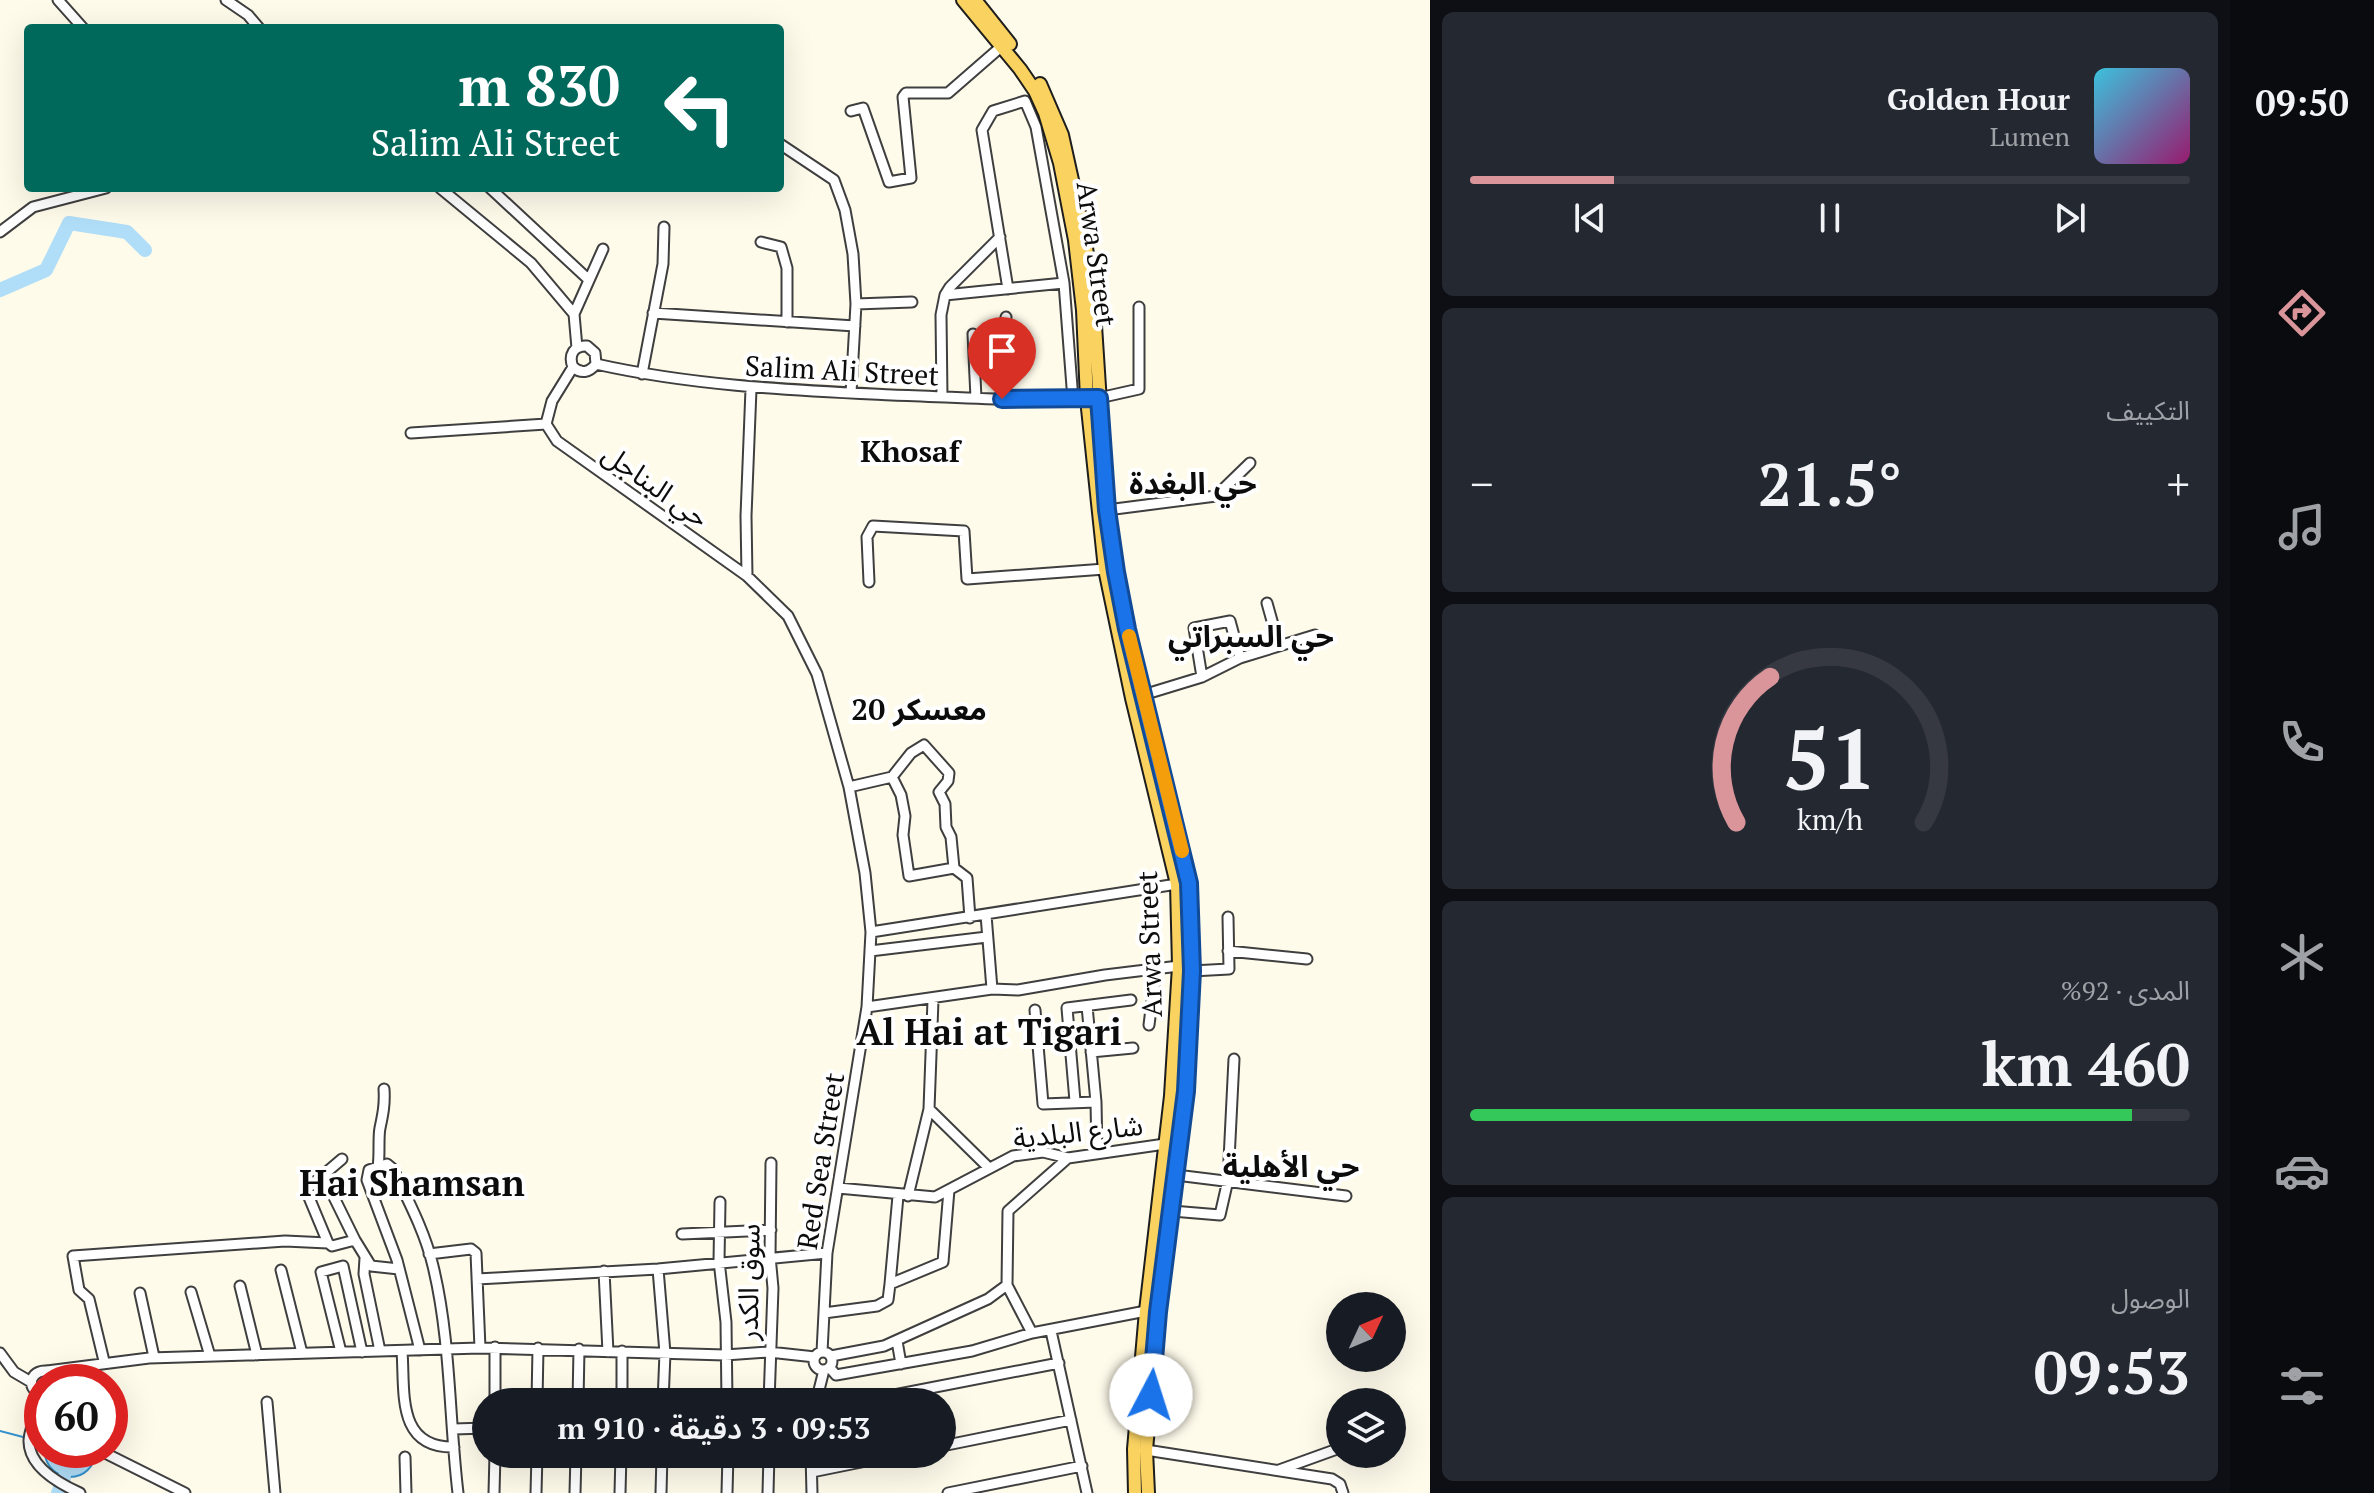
<!DOCTYPE html>
<html lang="ar">
<head>
<meta charset="utf-8">
<style>
  :root { --surface:#171b24; --page:#242831; --text:#f1f3f6; --muted:#9ea1a6; --line:#363941; --accent:#da959b }
  body { margin:0; font-family:"PT Serif","Noto Sans Arabic",serif; background:var(--page); color:var(--text); direction:rtl; height:100vh; display:flex; flex-direction:column; font-size:30px; white-space:nowrap }
  * { box-sizing:border-box; margin:0 }
  p { font-size:26px; color:var(--muted) }
  .icon { flex:none; width:44px; height:44px; fill:none; stroke:currentColor; stroke-width:2; stroke-linecap:round; stroke-linejoin:round }
  .map { position:relative; flex:1; overflow:hidden; direction:ltr }
  .panel { display:flex; flex-direction:column; gap:12px; padding:12px; background:#0d0f14; width:800px }
  .panel>* { flex:none }
  .hud { position:absolute; left:24px; top:24px; width:760px; height:168px; border-radius:8px; box-shadow:0 8px 32px #0002; direction:rtl; background:#00695c; color:#fff; overflow:hidden }
  .needle { width:52px; rotate:46deg }
  .buttons { position:absolute; left:1326px; top:1292px; display:grid; gap:16px }
  .buttons a { display:grid; place-items:center; width:80px; height:80px; border-radius:50%; background:var(--surface); box-shadow:0 8px 32px #0002; font-size:40px }
  .speed { position:absolute; left:24px; top:1364px; display:flex; gap:16px; font-size:40px; font-weight:700; text-align:center }
  .speed>* { display:grid; place-content:center; width:104px; height:104px; border-radius:50%; background:var(--surface); box-shadow:0 8px 32px #0002; line-height:1 }
  .speed .limit { border:12px solid #d22; background:#fff; color:#111 }
  .pin { position:absolute; display:grid; place-items:center; width:68px; height:68px; color:#fff; margin:-82px -34px; border-radius:50% 50% 50% 0; rotate:-45deg; box-shadow:0 0 8px #0007 }
  .pin .icon { rotate:45deg }
  .me { position:absolute; width:88px; margin:-44px; rotate:5deg; stroke-linejoin:round; filter:drop-shadow(0 0 6px #0008) }
  .turn { display:flex; align-items:center; gap:28px; height:168px; padding:0 32px; font-size:36px }
  .turn .icon { width:104px; height:104px; stroke-width:2.5 }
  .turn b { display:block; font-size:56px; line-height:68px }
  .big { font-size:60px; font-weight:600; line-height:1.1 }
  .panel .card { flex:1; display:flex; flex-direction:column; justify-content:center; gap:12px; min-width:0; padding:0 28px; border-radius:12px; background:var(--page) }
  .panel .dial { align-items:center; gap:0 }
  .dial svg { height:208px; overflow:visible; fill:none; stroke:var(--line); stroke-width:7; stroke-linecap:round; text-anchor:middle }
  .dial text { fill:var(--text); stroke:none }
  .song { display:flex; align-items:center; gap:24px }
  .cover { width:96px; height:96px; border-radius:12px; background:linear-gradient(135deg,hsl(190 70% 55%),hsl(320 70% 35%)) }
  .played { height:8px; border-radius:4px; background:linear-gradient(90deg,var(--accent) 20%,var(--line) 20%) }
  .keys { display:flex; justify-content:space-around; direction:ltr }
  .heat { display:flex; justify-content:space-between; align-items:center; font-size:44px; direction:ltr }
  .charge { height:12px; border-radius:6px; background:linear-gradient(90deg,#34c759 92%,var(--line) 0) }
  .trip { position:absolute; left:472px; top:1388px; width:484px; height:80px; border-radius:40px; background:var(--surface); box-shadow:0 8px 32px #0002; font-weight:600; line-height:80px; text-align:center; direction:rtl }
  main { display:flex; flex:1; min-height:0 }
  .tabs { display:flex; flex-direction:column; width:144px; justify-content:space-around; align-items:center; background:#090b0e; color:var(--muted) }
  .tabs .icon { width:56px; height:56px }
  .tabs .active { color:var(--accent) }
  .tabs b { font-size:36px; color:var(--text) }
  .map>svg:first-child { display:block }
  .water { fill:#b0ddf7; stroke:#3694cf; stroke-width:2 }
  .lines { fill:none; stroke-linecap:round; stroke-linejoin:round }
  .stream { stroke:#3694cf; stroke-width:2 }
  .river { stroke:#b0ddf7; stroke-width:14 }
  .minor-casing { stroke:#3f3f3f; stroke-width:13 }
  .major-casing { stroke:#1d1d1d; stroke-width:16 }
  .minor { stroke:#fff; stroke-width:9 }
  .major { stroke:#fad260; stroke-width:12 }
  .route-casing { stroke:#114b97; stroke-width:20 }
  .route { stroke:#1a73e8; stroke-width:14 }
  .slow { stroke:#f59e0b; stroke-width:14 }
  .labels { text-anchor:middle; dominant-baseline:central; stroke-width:8; stroke-linejoin:round; paint-order:stroke }
  .street-label { font-size:28px; fill:#0c0c0c; stroke:#fff }
  .neighbourhood-label { font-size:30px; font-weight:bold; fill:#0c0c0c; stroke:#fff }
  .district-label { font-size:36px; font-weight:bold; fill:#0c0c0c; stroke:#fff }
</style>
</head>
<body>
<main>
<nav class="tabs">
<b>09:50</b>
<svg class="icon active" aria-label="directions" viewBox="0 0 24 24"><path d="M12 3l9 9-9 9-9-9zM9 14v-3h6M13 9l2 2-2 2"/></svg>
<svg class="icon" aria-label="music" viewBox="0 0 24 24"><path d="M9 18V5l10-2v13"/><circle cx="6" cy="18" r="3"/><circle cx="16" cy="16" r="3"/></svg>
<svg class="icon" aria-label="phone" viewBox="0 0 24 24"><path d="M5 4h4l2 5-3 2q2 4 5 5l2-3 5 2v4C11 20 4 13 5 4z"/></svg>
<svg class="icon" aria-label="climate" viewBox="0 0 24 24"><path d="M12 3v18M4 7l16 10M4 17L20 7"/></svg>
<svg class="icon" aria-label="car" viewBox="0 0 24 24"><path d="M5 17H2v-5l4-1 3-4h7l3 4 3 1v5h-3M9 17h6M6 11h13"/><circle cx="7" cy="17" r="2"/><circle cx="17" cy="17" r="2"/></svg>
<svg class="icon" aria-label="filters" viewBox="0 0 24 24"><path d="M4 7h16M4 17h16"/><circle cx="9" cy="7" r="2"/><circle cx="15" cy="17" r="2"/></svg>
</nav>
<section class="panel">
<div class="card">
<div class="song"><i class="cover"></i><div><b>Golden Hour</b><p>Lumen</p></div></div>
<div class="played"></div>
<div class="keys"><svg class="icon" aria-label="previous" viewBox="0 0 24 24"><path d="M18 5L8 12l10 7zM5 5v14"/></svg><svg class="icon" aria-label="pause" viewBox="0 0 24 24"><path d="M8 5v14M16 5v14"/></svg><svg class="icon" aria-label="next" viewBox="0 0 24 24"><path d="M6 5l10 7-10 7zM19 5v14"/></svg></div>
</div>
<div class="card"><p>التكييف</p>
<div class="heat"><a>−</a><b class="big">21.5°</b><a>+</a></div>
</div>
<div class="card dial"><svg viewBox="0 0 100 80">
<path d="M14 69A42 42 0 1 1 86 69"/>
<path d="M14 69A42 42 0 0 1 27 13" stroke="#da959b"/>
<text x="50" y="56" font-size="32" font-weight="700">51</text>
<text x="50" y="72" font-size="11">km/h</text>
</svg></div>
<div class="card"><p>المدى · 92%</p><b class="big">460 km</b><div class="charge"></div></div>
<div class="card"><p>الوصول</p><b class="big">09:53</b></div>
</section>
<div class="map">
<svg width="1430" height="1493" viewBox="0 0 1430 1493">
  <rect width="100%" height="100%" fill="#fffbeb"/>
  <!-- water -->
  <path class="water" d="M44,1450H96C94,1486 47,1486 44,1450Z"/>
  <g class="lines">
    <!-- stream -->
    <path class="stream" d="M0,1431L23,1437
      M35,1441L42,1443"/>
    <!-- river -->
    <path class="river" d="M0,290L46,270L69,223L127,232L145,250
      M58,1493L64,1478"/>
    <!-- minor casing -->
    <g class="minor-casing">
      <path id="minor" d="M58,0L83,28
        M226,0L248,15L259,28
        M851,111L863,108L889,182L911,178L903,97L906,93H948L1002,46
        M780,144L834,180L845,210L853,254L856,304L851,393
        M440,188L531,263L574,314L577,348
        M490,188L589,280
        M0,232L33,207L106,188
        M1000,237L950,287L945,295L1064,283L1036,127L1025,101L993,111L982,130L1008,289
        M761,242L781,247L787,268V322
        M1064,283L1073,400
        M856,304L912,302
        M653,313L855,326
        M574,314L603,249
        M973,334L976,398
        M596,364C694,386 792,390 892,395C957,397 1022,402 1087,399
        M642,374L663,264L664,227
        M942,397L941,315L945,295
        M1099,398L1139,389V307
        M1002,399L1006,317
        M546,424L557,441L747,576L788,616L817,674L849,787L865,873L871,932L867,1007L827,1253L822,1352
        M546,424L552,401L573,367C568,355 574,345 587,346L595,353L596,364C589,373 581,374 573,367
        M411,433L546,424
        M1107,510L1216,496L1250,463
        M747,576L746,516L751,389
        M869,582L867,537L873,526L964,531L967,579L1105,569
        M1267,603L1279,646
        M1202,677L1194,628L1230,621L1240,658
        M1143,695L1202,677L1240,658L1315,635
        M892,777L911,753L924,745L949,773L948,781L939,792L945,804L946,827L951,837L954,868
        M849,787L892,777L901,795L905,816L903,835L909,876L954,868L967,878L970,918
        M871,932L1177,884
        M870,951L987,937
        M1228,951L1307,959
        M1192,971L1229,969L1228,917
        M992,989L1018,990L1105,975L1179,966
        M933,1000L929,1109L989,1168
        M1087,1006L1096,1102L1097,1153
        M867,1007L992,989L986,915
        M1035,1010L1043,1104L1096,1102
        M1149,1025L1156,969
        M1091,1052L1133,1048
        M1075,1101L1067,1008L1131,1000
        M378,1167C380,1155 378,1137 380,1128C383,1114 385,1104 384,1089
        M323,1175L355,1240
        M1176,1175L1346,1196
        M838,1188L935,1197L1013,1156L1043,1152L1068,1158L1165,1144
        M908,1196L929,1109
        M720,1202L719,1261L726,1322L727,1402
        M1172,1211L1220,1215L1228,1180L1234,1059
        M682,1234L771,1230
        M328,1243L308,1195V1188L342,1159
        M429,1254L471,1249L476,1253L480,1348
        M365,1258L364,1274L380,1351
        M658,1269L665,1353L663,1402
        M281,1270L302,1353
        M604,1271L608,1352
        M477,1279L658,1269L827,1253
        M890,1284L898,1196
        M240,1286L257,1355
        M191,1292L210,1356
        M140,1293L154,1357
        M824,1313L877,1306L888,1300L890,1284L943,1262L949,1190
        M1051,1331L1087,1493
        M1032,1333L1007,1285L1008,1211L1068,1158
        M897,1341L901,1364
        M420,1350L397,1260L367,1180L369,1170L387,1164L393,1169C408,1200 425,1232 433,1266C451,1340 449,1418 458,1493
        M402,1351C405,1392 396,1448 454,1447
        M622,1351V1402
        M814 1361a9 9 0 1 1 18 0a9 9 0 1 1-18 0Z
        M341,1352L321,1272L343,1266L362,1352
        M0,1353L14,1372L31,1382
        M831,1356L884,1346L988,1299L1007,1285
        M104,1361L89,1299L79,1290L73,1256L285,1241L328,1243L332,1246L355,1240L371,1266L399,1269
        M830,1368L836,1375L972,1351L1032,1333L1146,1311
        M47,1371L149,1358L480,1348L725,1355L769,1352L815,1357
        M42,1395C23,1388 32,1366 51,1372L56,1382
        M42,1397C38,1410 30,1426 29,1440C28,1467 60,1484 80,1493
        M267,1402L275,1493
        M495,1402V1347
        M537,1402L538,1348
        M578,1402L579,1349
        M769,1402L773,1288L770,1256L771,1163
        M816,1402L824,1370
        M858,1402L1059,1363
        M1392,1428L1396,1427
        M454,1429L486,1428
        M942,1446L1071,1420
        M1146,1450L1332,1479L1340,1484L1343,1493
        M107,1454L185,1493
        M811,1454L812,1493
        M405,1457L406,1493
        M1279,1470L1340,1448
        M812,1472L901,1454
        M494,1493L495,1454
        M536,1493L537,1454
        M575,1493L576,1454
        M620,1493L621,1454
        M661,1493L662,1454
        M727,1493L728,1454
        M768,1493L769,1454
        M948,1493L1082,1466"/>
    </g>
    <!-- major casing -->
    <g class="major-casing">
      <path id="major" d="M963,0L1020,69L1035,91L1045,113L1060,163L1075,240L1083,310L1087,399L1105,569L1132,698L1177,884L1179,966L1171,1096L1146,1311L1134,1449L1135,1493
        M975,0L1010,44
        M1040,84L1062,135L1085,239L1094,310L1107,510L1116,572L1127,629L1189,883L1192,971L1186,1091L1158,1312L1146,1450L1148,1493"/>
    </g>
    <!-- minor -->
    <use href="#minor" class="minor"/>
    <!-- major -->
    <use href="#major" class="major"/>
  </g>
  <g class="lines">
    <!-- route casing -->
    <g class="route-casing">
      <path id="route" d="M1002,399L1099,398L1107,510L1116,572L1127,629L1189,883L1192,971L1186,1091L1158,1312L1151,1395"/>
    </g>
    <!-- route -->
    <use href="#route" class="route"/>
    <!-- slow -->
    <path class="slow" d="M1129,636L1182,851"/>
  </g>
  <g class="labels">
    <!-- street labels -->
    <g class="street-label">
      <text transform="translate(1097 254) rotate(82)">Arwa Street</text>
      <text transform="translate(842 370) rotate(3)">Salim Ali Street</text>
      <text transform="translate(656 485) rotate(35)">حي البناجل</text>
      <text transform="translate(1149 944) rotate(-92)">Arwa Street</text>
      <text transform="translate(1078 1131) rotate(-6)">شارع البلدية</text>
      <text transform="translate(820 1161) rotate(-81)">Red Sea Street</text>
      <text transform="translate(748 1282) rotate(-89)">سوق الكدر</text>
    </g>
    <!-- neighbourhood labels -->
    <g class="neighbourhood-label">
      <text x="910" y="451">Khosaf</text>
      <text x="1193" y="483">حي البغدة</text>
      <text x="1251" y="636">حي السبراتي</text>
      <text x="919" y="709">معسكر 20</text>
      <text x="1291" y="1166">حي الأهلية</text>
    </g>
    <!-- district labels -->
    <g class="district-label">
      <text x="989" y="1031">Al Hai at Tigari</text>
      <text x="412" y="1182">Hai Shamsan</text>
    </g>
  </g>
</svg>
<div class="buttons">
<a><svg class="needle" viewBox="-14 -14 28 28"><path d="M0-13l5 13h-10z" fill="#e53935"/><path d="M0 13l5-13h-10z" fill="#9ea1a6"/></svg></a>
<a><svg class="icon" aria-label="layers" viewBox="0 0 24 24"><path d="M12 4l9 5-9 5-9-5zM3 14l9 5 9-5"/></svg></a>
</div>
<div class="speed"><div class="limit">60</div></div>
<div class="pin" style="left:1002px;top:399px;background:#d93025"><svg class="icon" aria-label="arrive" viewBox="0 0 24 24"><path d="M6 21V4h12l-3 4 3 4H6"/></svg></div>
<svg class="me" style="left:1151px;top:1395px" viewBox="-20 -20 40 40"><circle r="19" fill="#fff"/><path d="M0-13L10 11 0 6-10 11z" fill="#1a73e8"/></svg>
<div class="trip">09:53 · 3 دقيقة · 910 m</div>
<div class="hud">
<div class="turn"><svg class="icon" aria-label="left" viewBox="0 0 24 24"><path d="M17 20v-9H6M10 6l-5 5 5 5"/></svg><div><b>830 m</b>Salim Ali Street</div></div>
</div>
</div>
</main>
</body>
</html>
